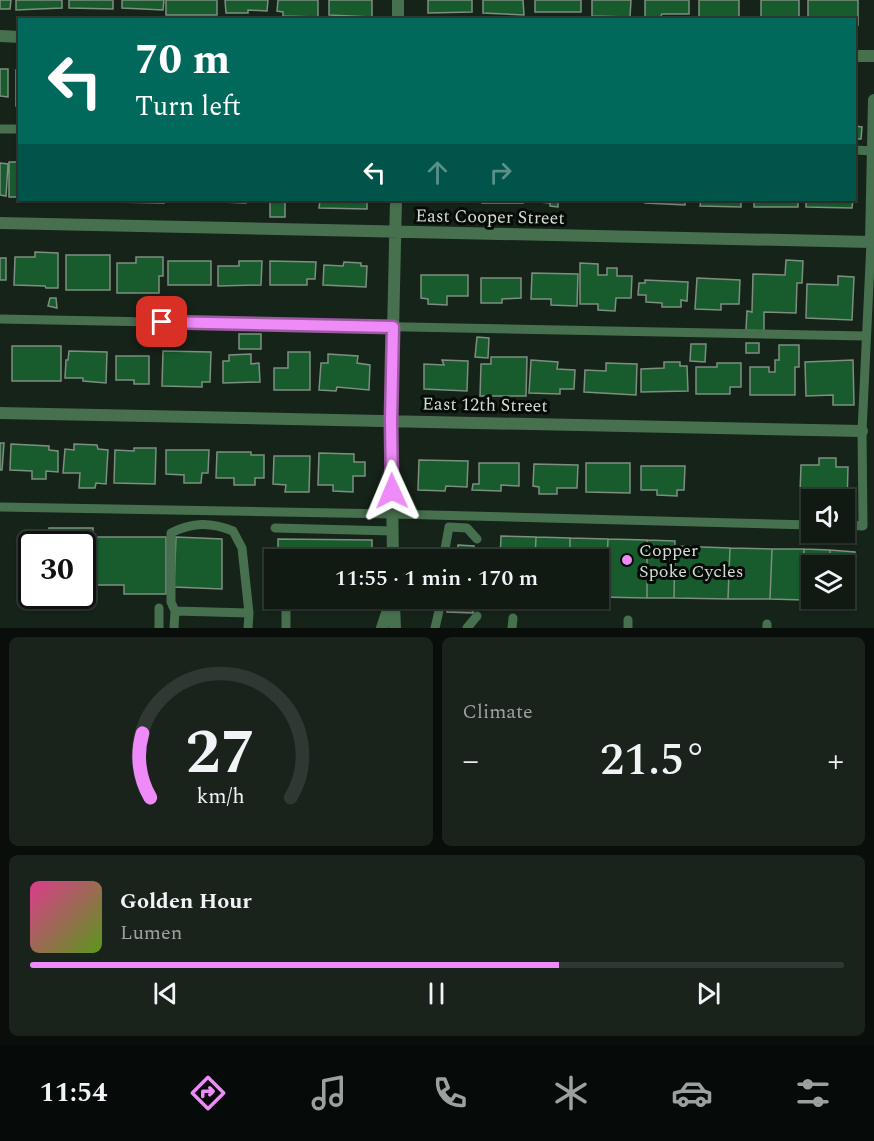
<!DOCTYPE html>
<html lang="en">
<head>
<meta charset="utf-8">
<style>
  :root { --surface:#101a13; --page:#19231c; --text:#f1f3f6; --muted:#9ca1a0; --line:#303833; --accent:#ee8bf8 }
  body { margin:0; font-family:Spectral,serif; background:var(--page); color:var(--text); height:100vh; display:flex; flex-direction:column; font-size:22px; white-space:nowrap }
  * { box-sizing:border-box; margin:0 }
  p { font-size:20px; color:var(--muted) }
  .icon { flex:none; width:33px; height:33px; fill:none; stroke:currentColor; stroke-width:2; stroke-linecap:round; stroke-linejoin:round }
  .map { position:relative; height:628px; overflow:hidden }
  .details { display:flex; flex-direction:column; gap:9px; padding:9px; background:#090e0a; flex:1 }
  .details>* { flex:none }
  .hud { position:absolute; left:18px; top:18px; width:838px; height:183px; border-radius:0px; box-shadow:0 2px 4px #0004,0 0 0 2px var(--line); background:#00695c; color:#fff; overflow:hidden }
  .controls { position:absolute; left:801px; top:489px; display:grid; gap:12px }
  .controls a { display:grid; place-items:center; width:54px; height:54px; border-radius:0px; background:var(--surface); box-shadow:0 2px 4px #0004,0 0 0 2px var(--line); font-size:30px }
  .speed { position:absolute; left:18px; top:531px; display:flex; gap:12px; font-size:30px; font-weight:700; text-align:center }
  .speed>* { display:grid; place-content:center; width:78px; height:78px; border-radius:50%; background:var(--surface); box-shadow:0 2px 4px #0004,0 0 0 2px var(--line); line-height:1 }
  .speed .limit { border:3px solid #111; border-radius:9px; background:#fff; color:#111 }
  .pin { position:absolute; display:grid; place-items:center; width:51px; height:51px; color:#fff; margin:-26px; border-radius:12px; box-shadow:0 3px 9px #0006 }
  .me { position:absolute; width:66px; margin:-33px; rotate:359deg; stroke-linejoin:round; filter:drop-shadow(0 0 4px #0008) }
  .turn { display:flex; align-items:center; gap:21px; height:126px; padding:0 18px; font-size:27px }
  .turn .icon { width:78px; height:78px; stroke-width:2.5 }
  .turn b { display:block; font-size:42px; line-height:51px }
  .lanes { display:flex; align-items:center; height:57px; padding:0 18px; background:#0003; justify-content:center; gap:30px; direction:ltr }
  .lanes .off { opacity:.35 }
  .big { font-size:45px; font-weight:600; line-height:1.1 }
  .details .widget { flex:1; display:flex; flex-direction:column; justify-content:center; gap:9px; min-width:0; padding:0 21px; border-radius:9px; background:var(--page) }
  .details .dial { align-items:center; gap:0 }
  .dial svg { height:156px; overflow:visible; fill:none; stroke:var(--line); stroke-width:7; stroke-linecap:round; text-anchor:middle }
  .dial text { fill:var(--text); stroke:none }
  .song { display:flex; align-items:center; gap:18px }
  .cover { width:72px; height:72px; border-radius:9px; background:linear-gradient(135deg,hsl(330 70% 55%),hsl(90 70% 35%)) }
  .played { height:6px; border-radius:3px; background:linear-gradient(90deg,var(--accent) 65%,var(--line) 65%) }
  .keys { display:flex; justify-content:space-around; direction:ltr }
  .heat { display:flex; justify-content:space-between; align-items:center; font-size:33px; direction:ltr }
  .details .tiles { flex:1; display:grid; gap:9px; grid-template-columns:1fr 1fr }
  .widget:last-child { grid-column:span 2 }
  .trip { position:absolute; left:264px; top:549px; width:345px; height:60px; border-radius:0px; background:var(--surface); box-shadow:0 2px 4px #0004,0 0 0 2px var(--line); font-weight:600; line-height:60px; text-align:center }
  .tabs { display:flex; height:96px; justify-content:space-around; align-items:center; background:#060a08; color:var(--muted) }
  .tabs .icon { width:42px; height:42px }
  .tabs .selected { color:var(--accent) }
  .tabs b { font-size:27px; color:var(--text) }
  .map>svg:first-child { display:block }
  .building { fill:#185b2d; stroke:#7e8e80; stroke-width:1.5 }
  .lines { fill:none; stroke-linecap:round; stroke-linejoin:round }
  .lane { stroke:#46704e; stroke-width:9 }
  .street { stroke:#46704e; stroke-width:12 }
  .route-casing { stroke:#9b5aa1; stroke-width:15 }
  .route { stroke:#ee8bf8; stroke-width:10 }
  .poi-dot { fill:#ee8bf8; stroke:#060b07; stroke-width:2 }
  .labels { text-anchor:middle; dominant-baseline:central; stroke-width:6; stroke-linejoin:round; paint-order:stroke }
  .street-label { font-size:18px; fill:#d5ded6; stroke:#060b07 }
  .poi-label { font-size:18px; fill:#d5ded6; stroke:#060b07; text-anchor:start }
</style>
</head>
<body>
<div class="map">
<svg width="874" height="628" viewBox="0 0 874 628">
  <rect width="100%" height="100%" fill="#162319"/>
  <!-- building -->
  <path class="building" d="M0,0H11L10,9H0Z
    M16,0H62V8L16,10Z
    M69,0H113V9L69,8Z
    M122,0H164L163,10L122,8Z
    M166,0H217V15H166Z
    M225,0H268L267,11L248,10V13H226Z
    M278,0H318V17L283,16V12L277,11Z
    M329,0H372V17L329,15Z
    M428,0H472V12L428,13Z
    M483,0H523L524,15L483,13Z
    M535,0H581V12H535Z
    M592,0H631L630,17L592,16Z
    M645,0H689V14H662L660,18H645Z
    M699,0H739V18L699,19Z
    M761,0H799V20L761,19Z
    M808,0H858V25H855V20H808Z
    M0,69H8V97L0,96Z
    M16,70H20V106H16Z
    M855,126L862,127L861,139H855Z
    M9,162H20V197H9Z
    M0,163L8,164L6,196L0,195Z
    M113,200H164V203L113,202Z
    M220,200H247L246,203L220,202Z
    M270,200H298V202H285V217H270Z
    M320,200H367V209L319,208Z
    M421,200H470V201L421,202Z
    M482,200H523V203H482Z
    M539,200H558V207L550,206V203L539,202Z
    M587,200H636V201L587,202Z
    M645,200H685V205L645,203Z
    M701,200H741V207L700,206Z
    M754,200H798V207H754Z
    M806,200H853L852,208L806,207Z
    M35,252L58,253V288H46L45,286L14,285L15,257H35Z
    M66,255H110V290H66Z
    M136,257H163V276H159V293H117V263H136Z
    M0,258H6V280H0Z
    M786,260L803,261L802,283H797L796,313L764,312V331L746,330L747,311L752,312L753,274L785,275Z
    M168,261H211V285H168Z
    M239,261H262L261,285L218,286V266H239Z
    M270,261L316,262L315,279H307V285H270Z
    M344,262L361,263V266H367L366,287L323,285L324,265L343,266Z
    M580,263L598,264V275H607V268H617V276H632L631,298H616L615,311L598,310V304H580Z
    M532,273L578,274L577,306L551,305V299H531Z
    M421,275H468V296H447V305L428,304V299L421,298Z
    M838,276L854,277L852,320L806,318L807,284L838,285Z
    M481,278H521V298L502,299V303H481Z
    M697,278L740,280L739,304H721V310L695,309Z
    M645,280L688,282L687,301L681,300V307H662V303L646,302V295H638L639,283H645Z
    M50,298H56L57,308L48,306Z
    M239,334H261V349H239Z
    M477,337L489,338L488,358L475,357Z
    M746,343H759V353H746Z
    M691,344H706L705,362L690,361Z
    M779,345H799V367H795V395H750V367H769V372H775V360H779Z
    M12,346H61V381H12Z
    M69,351L107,352L106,383L83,381V378H65L66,360H68Z
    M163,351L211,352L210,382H202V387L162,386Z
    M288,352H310V390H274V368H288Z
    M251,354V364L259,363L260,382L223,383V361H229V355Z
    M328,354L358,356L357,363L370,365L369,390L337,387L336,391L319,390L321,363H328Z
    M116,356H149V384H134V380H116Z
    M491,357H527L526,396H480L481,364H491Z
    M442,360L468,361L467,391L424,389V364L444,365Z
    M531,360L558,362L557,369L575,370L574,389H560V394L529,393Z
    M853,360L854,405H833V395L806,396L805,362Z
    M664,362H680V366H687L688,391L641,392V369L664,368Z
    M606,363L637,364L636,395L584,392L585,370L606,371Z
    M717,363H741V387H730V394H696V367H717Z
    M0,443H4L2,470H0Z
    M11,444L49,446V450L58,451V472L46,471V479H32V471L10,470Z
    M74,444L97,445L98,449L108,450L106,484L96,483L95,488H79L80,473H63L65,449L74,450Z
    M134,448H156L155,484L114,483L115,450L134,451Z
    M166,450H209L208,473H202L201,483H184V475L166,474Z
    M217,452H251V455H264V478H255V485H234V478H216Z
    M319,453L354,454V462H365V476H353V492L333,491V485H318Z
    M274,456H310L309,492H285L286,485L273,484Z
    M819,458H836V467H848L847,505H844V500H814V493H800L801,465H819Z
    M419,460L468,461L467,487L446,486L445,491L418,490Z
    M479,463H519V486L501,485V491L472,490L473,484H479Z
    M586,463H630V493L586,492Z
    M534,464L578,465L577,488H557V494H539V487L533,486Z
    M641,466H685L684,490H677V496L657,495V490H641Z
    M49,528H93V537H166V594H124V585H92V571H82V544H49Z
    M501,536L536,537L535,560H500Z
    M176,537L222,539V589L174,587Z
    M536,537L570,538V560H535Z
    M570,538L608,539L606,579H598V560H570Z
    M278,539L372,540V560H278Z
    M608,539L647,540V598L600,597L599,579H606Z
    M647,540L675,541L674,598H647Z
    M458,545L474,546V560H448L458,559Z
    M675,546L730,548L728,599L674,598Z
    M730,548L772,549L770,599H728Z
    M772,549H804V600L770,599Z
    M804,549L830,550V566H812V598H830V600H804Z
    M830,550L855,552L856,601L830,600V598H844V566H830Z
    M447,598H473V613L447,612Z"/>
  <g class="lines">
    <!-- lane -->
    <path class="lane" d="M0,129H20
      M855,150L873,151
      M0,319L866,336
      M0,507L392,514L812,525
      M844,525L863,526L862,431L871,242
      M275,528L393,531
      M443,560L449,527L467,528L477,539
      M286,600V628
      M175,611L171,602V533C192,522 211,522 233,531L242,548L249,613
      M767,624V628
      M159,628V608
      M174,628L175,611L249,613L248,628
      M435,628L442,598
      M467,628L477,616
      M512,628L513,618
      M628,628V620"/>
    <!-- street -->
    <path class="street" d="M398,20V0
      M0,36L20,37
      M855,56H874
      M0,223L871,242L874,100
      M0,413L862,431
      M393,560L391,421L396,200
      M394,605L395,628
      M382,628L392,598"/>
  </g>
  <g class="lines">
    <!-- route casing -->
    <g class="route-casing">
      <path id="route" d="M162,322L393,327L391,421L392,491"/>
    </g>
    <!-- route -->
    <use href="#route" class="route"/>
  </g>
  <!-- markers -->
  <circle class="poi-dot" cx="627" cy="560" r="6"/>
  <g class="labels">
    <!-- street labels -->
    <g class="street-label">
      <text transform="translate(490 217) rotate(1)">East Cooper Street</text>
      <text transform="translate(485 405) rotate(1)">East 12th Street</text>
    </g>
    <!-- poi labels -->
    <g class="poi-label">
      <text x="639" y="550">Copper<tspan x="639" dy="21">Spoke Cycles</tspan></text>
    </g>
  </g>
</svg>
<div class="controls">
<a><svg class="icon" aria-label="sound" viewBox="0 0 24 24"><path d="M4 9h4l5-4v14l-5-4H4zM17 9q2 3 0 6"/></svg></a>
<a><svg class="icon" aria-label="layers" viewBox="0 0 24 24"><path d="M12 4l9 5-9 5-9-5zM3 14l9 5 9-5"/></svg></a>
</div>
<div class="speed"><div class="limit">30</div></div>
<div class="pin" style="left:162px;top:322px;background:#d93025"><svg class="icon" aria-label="arrive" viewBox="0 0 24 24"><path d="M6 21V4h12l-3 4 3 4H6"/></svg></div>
<svg class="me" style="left:392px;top:491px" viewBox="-20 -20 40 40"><path d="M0-17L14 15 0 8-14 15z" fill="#ee8bf8" stroke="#fff" stroke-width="4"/></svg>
<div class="trip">11:55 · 1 min · 170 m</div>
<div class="hud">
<div class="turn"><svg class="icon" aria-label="left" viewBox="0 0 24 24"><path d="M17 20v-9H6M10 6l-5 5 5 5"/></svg><div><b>70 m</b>Turn left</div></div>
<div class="lanes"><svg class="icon" aria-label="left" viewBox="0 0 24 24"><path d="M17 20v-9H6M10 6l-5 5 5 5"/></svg><svg class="icon off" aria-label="ahead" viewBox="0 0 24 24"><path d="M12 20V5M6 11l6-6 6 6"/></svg><svg class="icon off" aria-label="right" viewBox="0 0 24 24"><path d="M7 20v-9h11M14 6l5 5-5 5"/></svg></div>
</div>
</div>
<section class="details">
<div class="tiles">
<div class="widget dial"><svg viewBox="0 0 100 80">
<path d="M14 69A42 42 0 1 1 86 69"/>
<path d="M14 69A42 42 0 0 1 10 36" stroke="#ee8bf8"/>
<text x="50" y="56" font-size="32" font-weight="700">27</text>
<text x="50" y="72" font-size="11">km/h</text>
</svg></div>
<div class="widget"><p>Climate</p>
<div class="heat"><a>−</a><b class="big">21.5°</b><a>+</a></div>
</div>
<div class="widget">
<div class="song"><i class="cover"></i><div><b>Golden Hour</b><p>Lumen</p></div></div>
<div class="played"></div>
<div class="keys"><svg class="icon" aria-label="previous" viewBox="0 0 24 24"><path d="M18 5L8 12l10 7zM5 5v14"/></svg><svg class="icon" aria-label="pause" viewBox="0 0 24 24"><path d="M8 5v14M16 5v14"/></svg><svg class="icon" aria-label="next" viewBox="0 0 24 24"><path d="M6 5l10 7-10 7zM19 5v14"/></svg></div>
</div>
</div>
</section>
<nav class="tabs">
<b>11:54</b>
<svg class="icon selected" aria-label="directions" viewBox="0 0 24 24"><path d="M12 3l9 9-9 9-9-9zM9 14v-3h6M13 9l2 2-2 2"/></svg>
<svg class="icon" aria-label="music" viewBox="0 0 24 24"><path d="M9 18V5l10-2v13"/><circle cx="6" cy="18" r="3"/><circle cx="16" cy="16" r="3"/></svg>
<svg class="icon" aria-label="phone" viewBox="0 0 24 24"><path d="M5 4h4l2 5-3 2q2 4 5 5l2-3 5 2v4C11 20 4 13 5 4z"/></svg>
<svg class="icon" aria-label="climate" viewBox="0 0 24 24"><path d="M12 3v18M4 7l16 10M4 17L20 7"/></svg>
<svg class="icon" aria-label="car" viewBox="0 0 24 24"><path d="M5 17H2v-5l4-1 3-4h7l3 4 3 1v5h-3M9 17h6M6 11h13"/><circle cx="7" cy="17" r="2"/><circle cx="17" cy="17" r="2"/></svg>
<svg class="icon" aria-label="filters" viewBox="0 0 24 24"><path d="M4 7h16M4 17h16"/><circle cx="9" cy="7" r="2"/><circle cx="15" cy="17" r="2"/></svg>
</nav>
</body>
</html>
